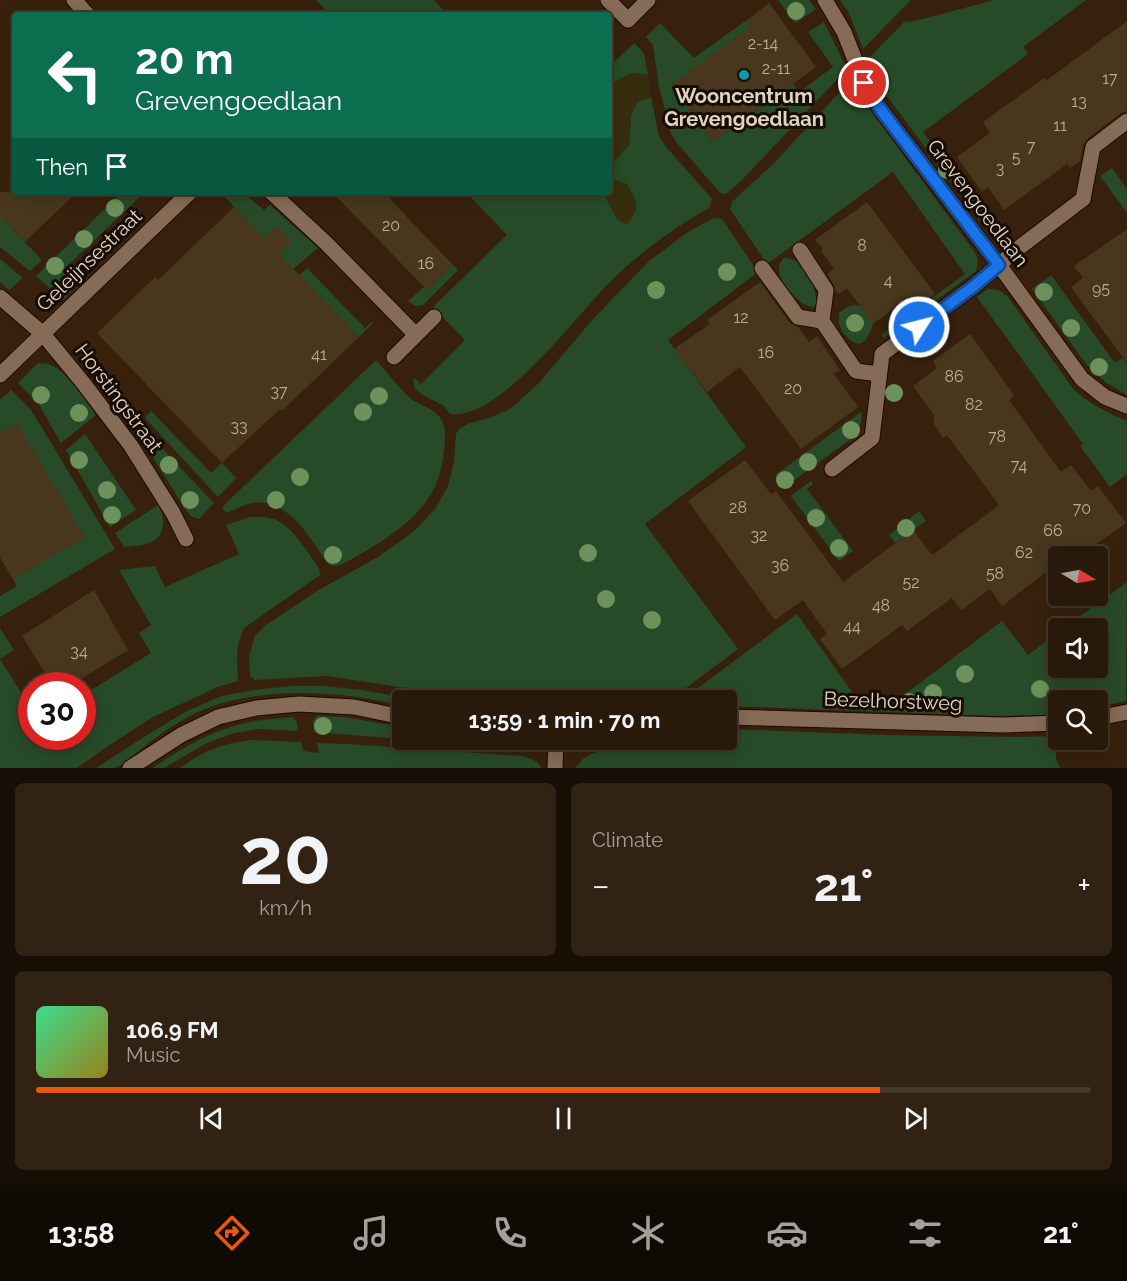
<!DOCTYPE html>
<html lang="en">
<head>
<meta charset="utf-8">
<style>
  :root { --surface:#29190a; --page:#312213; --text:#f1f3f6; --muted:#a5a09c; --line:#45382b; --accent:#ea580c }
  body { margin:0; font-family:Raleway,sans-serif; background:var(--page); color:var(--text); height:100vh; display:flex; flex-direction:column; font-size:22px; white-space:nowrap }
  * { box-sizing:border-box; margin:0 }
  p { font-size:20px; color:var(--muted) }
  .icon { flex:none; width:33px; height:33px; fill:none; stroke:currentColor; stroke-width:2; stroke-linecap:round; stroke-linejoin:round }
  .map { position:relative; height:768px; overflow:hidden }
  .sheet { display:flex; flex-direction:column; gap:15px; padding:15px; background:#170e06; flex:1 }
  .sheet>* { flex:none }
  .guide { position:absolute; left:12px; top:12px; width:600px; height:183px; border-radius:6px; box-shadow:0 3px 15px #0003,0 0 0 2px var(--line); background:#0b6e4f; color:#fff; overflow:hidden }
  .needle { width:39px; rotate:100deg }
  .tools { position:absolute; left:1048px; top:546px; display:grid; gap:12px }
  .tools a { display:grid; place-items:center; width:60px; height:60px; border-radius:6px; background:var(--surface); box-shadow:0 3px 15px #0003,0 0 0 2px var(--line); font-size:30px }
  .speed { position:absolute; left:18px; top:672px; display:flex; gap:12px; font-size:30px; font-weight:700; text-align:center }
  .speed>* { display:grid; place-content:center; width:78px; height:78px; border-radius:50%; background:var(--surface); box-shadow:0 3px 15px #0003,0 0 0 2px var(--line); line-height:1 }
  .speed .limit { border:9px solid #d22; background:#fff; color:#111 }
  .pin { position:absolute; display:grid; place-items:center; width:51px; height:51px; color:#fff; margin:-26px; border:3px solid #fff; border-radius:50%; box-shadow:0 2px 6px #0007 }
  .me { position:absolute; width:66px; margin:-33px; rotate:54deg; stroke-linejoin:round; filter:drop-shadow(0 0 4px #0008) }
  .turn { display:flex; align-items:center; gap:21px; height:126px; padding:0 24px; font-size:27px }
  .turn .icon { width:78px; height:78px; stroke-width:2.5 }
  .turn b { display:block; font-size:42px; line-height:51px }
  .then { display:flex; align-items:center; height:57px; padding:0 24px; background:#0003; gap:12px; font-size:22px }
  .big { font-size:45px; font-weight:700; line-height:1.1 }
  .sheet .widget { flex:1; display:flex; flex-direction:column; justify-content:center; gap:9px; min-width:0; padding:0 21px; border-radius:9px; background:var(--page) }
  .sheet .dial { align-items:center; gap:0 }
  .dial b { font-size:78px; line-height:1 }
  .song { display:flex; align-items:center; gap:18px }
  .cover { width:72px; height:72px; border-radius:9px; background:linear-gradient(135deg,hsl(150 70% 55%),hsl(50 70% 35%)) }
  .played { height:6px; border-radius:3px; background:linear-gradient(90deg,var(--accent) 80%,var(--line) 80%) }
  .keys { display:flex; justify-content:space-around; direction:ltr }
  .heat { display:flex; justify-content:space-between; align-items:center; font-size:33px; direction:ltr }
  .sheet .tiles { flex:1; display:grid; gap:15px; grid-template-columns:1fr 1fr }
  .widget:last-child { grid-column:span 2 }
  .trip { position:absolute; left:392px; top:690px; width:345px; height:60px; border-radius:6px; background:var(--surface); box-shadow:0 3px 15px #0003,0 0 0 2px var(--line); font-weight:700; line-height:60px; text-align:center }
  .dock { display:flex; height:96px; justify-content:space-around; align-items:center; background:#100a04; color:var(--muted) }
  .dock .icon { width:42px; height:42px }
  .dock .on { color:var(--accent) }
  .dock b { font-size:27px; color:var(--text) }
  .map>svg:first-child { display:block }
  .green { fill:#274b28 }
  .sand { fill:#362d0c }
  .building { fill:#48371d }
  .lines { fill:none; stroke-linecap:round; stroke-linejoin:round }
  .lane-casing { stroke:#1d0900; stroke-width:17 }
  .street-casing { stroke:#1d0900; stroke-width:17 }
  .secondary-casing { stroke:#1d0900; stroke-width:17 }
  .lane { stroke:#866b56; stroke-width:15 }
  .street { stroke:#866b56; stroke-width:15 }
  .secondary { stroke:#866b56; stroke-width:15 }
  .tree { fill:#6c915a }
  .route-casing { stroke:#114b97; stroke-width:15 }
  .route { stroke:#1a73e8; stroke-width:10 }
  .culture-dot { fill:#0f9aa8; stroke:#170d05; stroke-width:2 }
  .labels { text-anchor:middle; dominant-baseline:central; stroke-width:6; stroke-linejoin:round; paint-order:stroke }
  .number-label { font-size:16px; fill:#bbab9c }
  .poi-label { font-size:20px; font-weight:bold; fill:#e1d2c6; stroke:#170d05 }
  .street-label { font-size:20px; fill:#e1d2c6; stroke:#170d05 }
</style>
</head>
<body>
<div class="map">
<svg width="1127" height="768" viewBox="0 0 1127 768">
  <rect width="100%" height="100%" fill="#37210d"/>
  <!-- green -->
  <path class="green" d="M316,0H434L448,15H331Z
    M778,0H809L816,9L795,23Z
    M840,0H911L863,49L849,13Z
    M994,0H1086L1023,47L1028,54L923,132L989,221L983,225L878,84L866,61L905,21L909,22L927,18Z
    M747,20L751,26L694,116L713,142L793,84L799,92L833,67L808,32L824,22L847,69L742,180L726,194L720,193L677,143L671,134L659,87L653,45L646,37L660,23L694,58Z
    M634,43L644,53L648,75L632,73L609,85V67Z
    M851,80L876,118L976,254C979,261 978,266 975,272L884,338L881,335L965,274L893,172L767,264L730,209L732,202L774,163Z
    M651,97L659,136L667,148L712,199L709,208C674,228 640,252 611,281C578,313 499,422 450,414C448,411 446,409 444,406C434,399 410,394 414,378L421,384L465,340L433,307L507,235L466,192H605L604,195L617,218L612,179L609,182V167L629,145L631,116L637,102Z
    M1112,168L1127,189V213L1100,176Z
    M122,192H145L62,271L76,287L63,300L36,276Z
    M220,192L243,193L264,210L270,205L318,248L293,269Z
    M0,216L42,260L30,271L0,247Z
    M714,218L722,219L758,272L668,340L746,447L645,524L738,649L670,700H609L455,693L399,687L328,676L255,680L250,676L249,656L255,636L266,625L317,591L378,557L413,532L435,509L448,486L454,462L456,434L460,428L470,423L489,418L510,409L539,383L593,319L649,261L688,232Z
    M784,258C806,258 816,286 817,305L814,307C800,307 776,281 779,266C780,262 781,262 784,258Z
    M0,259L23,278L9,290L0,282Z
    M453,265L458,270L423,305L415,306L408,301L424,287L427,290Z
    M307,268L365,328L372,322L373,323L359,337L299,276Z
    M1051,275L1115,363L1122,358L1127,364V395L1105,382L1086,364L1032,289Z
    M988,289C998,289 1002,291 1008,297L1074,390C1090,404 1107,413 1127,421V474L1110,487L1080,446L1083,444L977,297Z
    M854,305L860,306L873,324C868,340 861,352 846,336C839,329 838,322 839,313L847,307Z
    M376,360C387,372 398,387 410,398C420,406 438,409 443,423C446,430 445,442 444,450C443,461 441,471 437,482C425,515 387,539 357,556C349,560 338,570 328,564C311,539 288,497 252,503C243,505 234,510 226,513L222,507Z
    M38,363C41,364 45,363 48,364C66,369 85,400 96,415L61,443L38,403L18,383Z
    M11,390L31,410L36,418L115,549L0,617V596L17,586L0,557V400Z
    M151,411L211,473L222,463L236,478L218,497L145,418Z
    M861,412L862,414L859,433L785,487L775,475Z
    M138,423L214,503L199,519L191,516L185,509L143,441L132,428Z
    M85,434L136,510L110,527L66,450Z
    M811,481L813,484L807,489L853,551L839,561L791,496Z
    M158,505C166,516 166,538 149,543C142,546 132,546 124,547L115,533Z
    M919,511L926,521L895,543L889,535Z
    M250,517C259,517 270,516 278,521C295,530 309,554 319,569L320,575L244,628C235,646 237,662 238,681L220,686L153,717L108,746L77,768H0V628L14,650L0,659L30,707H31L32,736H82L83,695L151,653L139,633L151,625L119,570L155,566L165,587L239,554L226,525Z
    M1127,582L1126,701L1098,707V700H1059V713L1045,715L995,716L726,706V700H684L686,697L797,614L859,702L892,704L1002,621L1028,655L1059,632V668H1098V628H1064Z
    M292,686H323L362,690L418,700H402V706C341,689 247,685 190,716C171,726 154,739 137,752C131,757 122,766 114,768C109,768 102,768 96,768L147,735L187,711L222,696L254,690Z
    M317,716L344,717L402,727V739L314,732L313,721Z
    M293,717L297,722L298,731L258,729L231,734L205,744L164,768H153C180,749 209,732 241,724C258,719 276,719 293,717Z
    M726,729L885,735L1014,737L1059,736V740H1088L1056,743V759L1060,768H575L584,758L598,751L647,748L673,740H726Z
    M252,740L301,742L303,751L319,753L317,743L347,744L522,756C529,758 538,760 541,768H180C203,751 223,743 252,740Z
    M413,740H498L512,741L518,744L511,747Z"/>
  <!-- sand -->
  <path class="sand" d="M632,73L648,75L651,97L637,102L631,116L629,145L609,167V85Z
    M612,179L627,184C638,203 641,207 627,225L617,219L604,194L605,192H609V182Z"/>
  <!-- building -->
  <path class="building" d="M769,3L816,67L713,142L671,85L751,26L747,20Z
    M1127,21V111L1121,113L1087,139L1083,145L1080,161L1070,168L1067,164L1004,210L988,187L982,192L957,157L990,133L983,122L1044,78L1046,81Z
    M0,192H77L25,242L0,216Z
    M332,192H383L453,265L427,290Z
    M867,202L935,294L905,317L897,306L873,324L847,288L839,294L835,290L834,285L827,274L834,269L821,251L823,249L815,240Z
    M234,207L264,238L276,225L292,241L279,254L359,337L282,411L280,409L222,463L97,333L155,277L158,280Z
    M1127,229V363L1071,287L1083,278L1074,266Z
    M760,282L790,323L798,327L809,342L817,336L840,370L834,374L858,407L801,449L740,367L707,392L674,349L710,324L707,320Z
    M970,334L1014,395L1009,400L1061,472L1071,465L1091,491L1098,486L1126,523L1080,556H1059V562L1002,606L990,589L961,610L952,598L907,631L902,625L842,669L820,639L827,634L803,600L775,620L688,501L745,460L771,494L776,491L843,582L913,530L932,555L999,505L947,435L943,438L934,424V415L913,386L937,368L933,361Z
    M17,423L85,537L13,579L0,557V433Z
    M94,590L128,650L70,686H53L22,636Z"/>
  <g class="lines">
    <!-- lane casing -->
    <g class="lane-casing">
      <path id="lane" d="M608,0L628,20
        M1083,199L1093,147L1127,121
        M800,250L826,290L822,321L856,371L879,374
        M762,268L798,317L822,321"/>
    </g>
    <!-- street casing -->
    <g class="street-casing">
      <path id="street" d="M74,0L88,15
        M628,20L648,0
        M271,192L326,243L416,335
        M0,297L43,334L84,384L131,446L173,513L186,539
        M394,357L434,317
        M0,375L190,192
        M832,469L872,438L882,354L974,286L1020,247L1083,199
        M726,717L1003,725L1059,723
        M1098,718L1127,712
        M130,768L181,735L218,717L256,708L299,704L354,707L402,717
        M555,768L556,740"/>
    </g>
    <!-- secondary casing -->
    <g class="secondary-casing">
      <path id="secondary" d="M825,0L844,32L864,83L881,110L999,265L1082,379L1105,397L1127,406"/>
    </g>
    <!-- lane -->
    <use href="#lane" class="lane"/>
    <!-- street -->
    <use href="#street" class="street"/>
    <!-- secondary -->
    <use href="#secondary" class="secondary"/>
  </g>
  <!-- trees -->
  <g class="tree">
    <circle cx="796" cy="11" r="9"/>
    <circle cx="947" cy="170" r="9"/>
    <circle cx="115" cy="208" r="9"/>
    <circle cx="84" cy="239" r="9"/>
    <circle cx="55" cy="266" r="9"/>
    <circle cx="727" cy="272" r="9"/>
    <circle cx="656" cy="290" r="9"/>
    <circle cx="1044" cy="292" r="9"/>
    <circle cx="855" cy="323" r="9"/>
    <circle cx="1071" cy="328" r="9"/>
    <circle cx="1099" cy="367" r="9"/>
    <circle cx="894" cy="393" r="9"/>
    <circle cx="41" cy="395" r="9"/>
    <circle cx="379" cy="396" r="9"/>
    <circle cx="363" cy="412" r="9"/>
    <circle cx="79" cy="413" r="9"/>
    <circle cx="851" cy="430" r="9"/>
    <circle cx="79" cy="460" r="9"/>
    <circle cx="808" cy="462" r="9"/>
    <circle cx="169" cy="465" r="9"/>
    <circle cx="300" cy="477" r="9"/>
    <circle cx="785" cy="480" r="9"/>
    <circle cx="107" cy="490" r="9"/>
    <circle cx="190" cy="500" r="9"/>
    <circle cx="276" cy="500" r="9"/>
    <circle cx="112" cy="515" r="9"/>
    <circle cx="816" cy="518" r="9"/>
    <circle cx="906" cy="528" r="9"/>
    <circle cx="839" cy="548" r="9"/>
    <circle cx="588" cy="553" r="9"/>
    <circle cx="333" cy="555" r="9"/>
    <circle cx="606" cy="599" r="9"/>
    <circle cx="652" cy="620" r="9"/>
    <circle cx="965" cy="674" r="9"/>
    <circle cx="1040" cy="689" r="9"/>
    <circle cx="933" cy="693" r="9"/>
    <circle cx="909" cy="702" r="9"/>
    <circle cx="323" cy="726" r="9"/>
  </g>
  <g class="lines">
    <!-- route casing -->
    <g class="route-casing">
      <path id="route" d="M864,83L881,110L999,265L974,286L919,327"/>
    </g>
    <!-- route -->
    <use href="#route" class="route"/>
  </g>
  <!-- markers -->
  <circle class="culture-dot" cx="744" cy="75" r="6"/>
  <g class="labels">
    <!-- number labels -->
    <g class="number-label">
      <text x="763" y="43">2-14</text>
      <text x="776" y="68">2-11</text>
      <text x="1110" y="78">17</text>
      <text x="1079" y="101">13</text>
      <text x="1060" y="125">11</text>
      <text x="1031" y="146">7</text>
      <text x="1016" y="157">5</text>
      <text x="1000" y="168">3</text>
      <text x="391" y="225">20</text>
      <text x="862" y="245">8</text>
      <text x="426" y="263">16</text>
      <text x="888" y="280">4</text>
      <text x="1101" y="288">95</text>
      <text x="741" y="317">12</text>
      <text x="766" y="352">16</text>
      <text x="319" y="354">41</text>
      <text x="954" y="376">86</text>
      <text x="793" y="388">20</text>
      <text x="279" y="391">37</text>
      <text x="974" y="404">82</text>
      <text x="239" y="426">33</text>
      <text x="997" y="436">78</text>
      <text x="1019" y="465">74</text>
      <text x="738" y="507">28</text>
      <text x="1082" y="508">70</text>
      <text x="1053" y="530">66</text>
      <text x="759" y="535">32</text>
      <text x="1024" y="552">62</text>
      <text x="780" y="565">36</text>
      <text x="995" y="573">58</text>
      <text x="911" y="582">52</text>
      <text x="881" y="605">48</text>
      <text x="852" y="626">44</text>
      <text x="79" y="651">34</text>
    </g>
    <!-- poi labels -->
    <g class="poi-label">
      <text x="744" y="96">Wooncentrum<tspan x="744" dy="23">Grevengoedlaan</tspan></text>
    </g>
    <!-- street labels -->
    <g class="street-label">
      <text transform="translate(978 203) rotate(53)">Grevengoedlaan</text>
      <text transform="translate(89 260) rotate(-44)">Geleijnsestraat</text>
      <text transform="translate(119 398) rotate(53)">Horstingstraat</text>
      <text transform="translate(893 701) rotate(2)">Bezelhorstweg</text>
    </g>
  </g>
</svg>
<div class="tools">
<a><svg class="needle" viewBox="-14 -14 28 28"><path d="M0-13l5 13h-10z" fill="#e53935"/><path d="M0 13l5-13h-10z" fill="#a5a09c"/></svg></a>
<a><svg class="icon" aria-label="sound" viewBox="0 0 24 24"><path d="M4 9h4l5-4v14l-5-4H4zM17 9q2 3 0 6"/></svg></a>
<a><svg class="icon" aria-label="search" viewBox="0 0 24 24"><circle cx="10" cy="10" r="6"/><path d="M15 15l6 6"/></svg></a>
</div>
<div class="speed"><div class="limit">30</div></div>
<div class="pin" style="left:864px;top:83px;background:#d93025"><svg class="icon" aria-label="arrive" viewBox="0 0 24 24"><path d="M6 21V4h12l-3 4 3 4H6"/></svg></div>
<svg class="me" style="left:919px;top:327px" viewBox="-20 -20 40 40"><circle r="17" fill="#1a73e8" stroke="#fff" stroke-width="3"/><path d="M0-11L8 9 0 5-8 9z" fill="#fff"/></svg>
<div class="trip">13:59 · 1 min · 70 m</div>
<div class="guide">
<div class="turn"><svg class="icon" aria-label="left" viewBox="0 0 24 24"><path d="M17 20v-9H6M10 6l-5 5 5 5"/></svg><div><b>20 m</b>Grevengoedlaan</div></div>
<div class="then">Then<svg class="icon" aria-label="arrive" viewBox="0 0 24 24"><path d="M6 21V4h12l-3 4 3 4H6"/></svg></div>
</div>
</div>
<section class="sheet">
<div class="tiles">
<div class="widget dial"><b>20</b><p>km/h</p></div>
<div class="widget"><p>Climate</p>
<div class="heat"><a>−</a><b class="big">21°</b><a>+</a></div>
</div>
<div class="widget">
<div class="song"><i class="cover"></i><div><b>106.9 FM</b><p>Music</p></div></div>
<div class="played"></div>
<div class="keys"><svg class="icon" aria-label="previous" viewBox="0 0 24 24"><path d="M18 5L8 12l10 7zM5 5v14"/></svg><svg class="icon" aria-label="pause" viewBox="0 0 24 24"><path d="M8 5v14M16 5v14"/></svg><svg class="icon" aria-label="next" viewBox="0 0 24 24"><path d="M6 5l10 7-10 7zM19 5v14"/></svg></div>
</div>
</div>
</section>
<nav class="dock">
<b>13:58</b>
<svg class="icon on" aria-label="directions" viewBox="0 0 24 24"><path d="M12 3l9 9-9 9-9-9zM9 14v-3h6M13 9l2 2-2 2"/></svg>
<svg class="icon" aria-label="music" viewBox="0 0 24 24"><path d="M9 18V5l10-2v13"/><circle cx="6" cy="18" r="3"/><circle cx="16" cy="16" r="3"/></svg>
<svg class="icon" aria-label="phone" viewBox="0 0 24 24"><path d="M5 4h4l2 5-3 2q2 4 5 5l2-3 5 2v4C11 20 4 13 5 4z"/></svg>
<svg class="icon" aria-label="climate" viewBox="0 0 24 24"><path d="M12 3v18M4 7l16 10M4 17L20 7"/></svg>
<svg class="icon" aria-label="car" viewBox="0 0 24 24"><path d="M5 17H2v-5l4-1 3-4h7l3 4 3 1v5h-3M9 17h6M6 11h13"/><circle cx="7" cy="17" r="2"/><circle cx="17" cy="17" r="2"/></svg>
<svg class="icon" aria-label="filters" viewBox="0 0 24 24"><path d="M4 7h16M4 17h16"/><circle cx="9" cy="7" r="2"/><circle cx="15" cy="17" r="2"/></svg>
<b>21°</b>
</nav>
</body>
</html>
